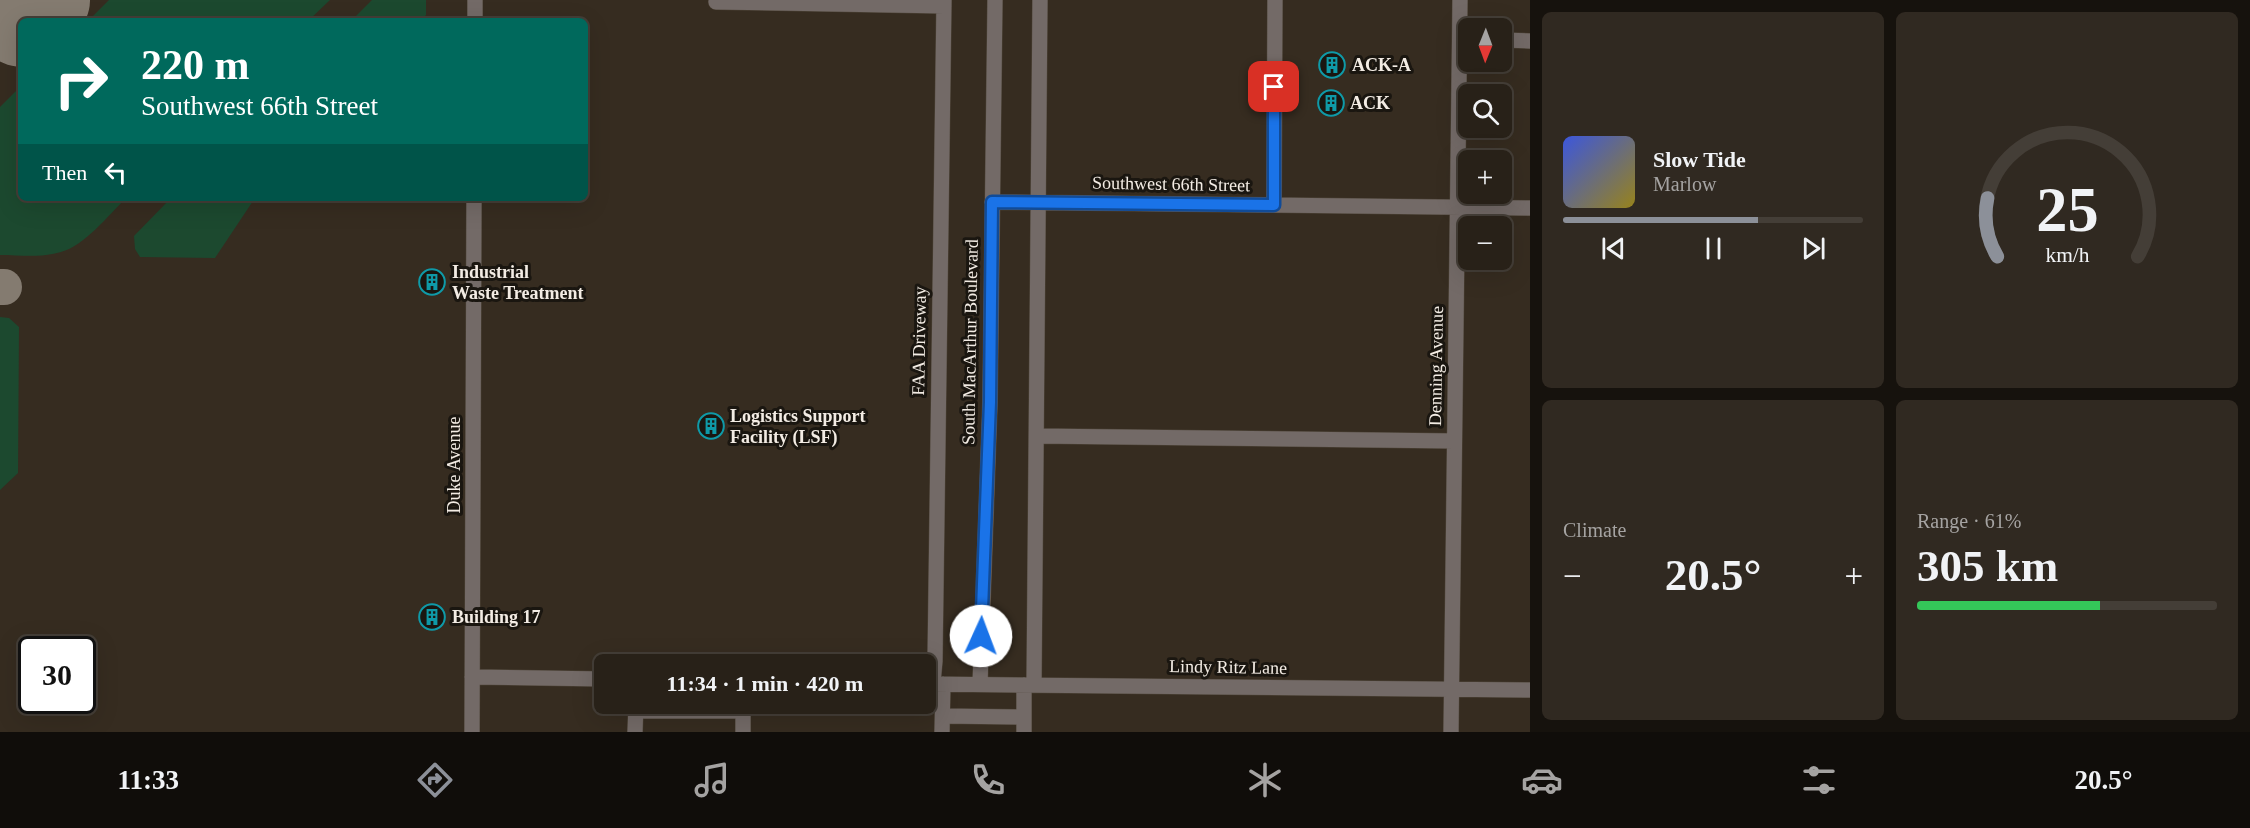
<!DOCTYPE html>
<html lang="en">
<head>
<meta charset="utf-8">
<style>
  :root { --surface:#282118; --page:#302921; --text:#f1f3f6; --muted:#a5a3a2; --line:#443e37; --accent:#8c9099 }
  body { margin:0; font-family:Georgia,serif; background:var(--page); color:var(--text); height:100vh; display:flex; flex-direction:column; font-size:22px; white-space:nowrap }
  * { box-sizing:border-box; margin:0 }
  p { font-size:20px; color:var(--muted) }
  .icon { flex:none; width:33px; height:33px; fill:none; stroke:currentColor; stroke-width:2; stroke-linecap:round; stroke-linejoin:round }
  .map { position:relative; flex:1; overflow:hidden }
  .panel { display:flex; flex-direction:column; gap:12px; padding:12px; background:#16120d; width:720px }
  .panel>* { flex:none }
  .guide { position:absolute; left:18px; top:18px; width:570px; height:183px; border-radius:9px; box-shadow:0 6px 24px #0002,0 0 0 2px var(--line); background:#00695c; color:#fff; overflow:hidden }
  .needle { width:39px; rotate:181deg }
  .controls { position:absolute; left:1458px; top:18px; display:grid; gap:12px }
  .controls a { display:grid; place-items:center; width:54px; height:54px; border-radius:9px; background:var(--surface); box-shadow:0 6px 24px #0002,0 0 0 2px var(--line); font-size:30px }
  .speed { position:absolute; left:18px; top:636px; display:flex; gap:12px; font-size:30px; font-weight:700; text-align:center }
  .speed>* { display:grid; place-content:center; width:78px; height:78px; border-radius:50%; background:var(--surface); box-shadow:0 6px 24px #0002,0 0 0 2px var(--line); line-height:1 }
  .speed .limit { border:3px solid #111; border-radius:9px; background:#fff; color:#111 }
  .pin { position:absolute; display:grid; place-items:center; width:51px; height:51px; color:#fff; margin:-26px; border-radius:12px; box-shadow:0 3px 9px #0006 }
  .me { position:absolute; width:66px; margin:-33px; rotate:2deg; stroke-linejoin:round; filter:drop-shadow(0 0 4px #0008) }
  .turn { display:flex; align-items:center; gap:21px; height:126px; padding:0 24px; font-size:27px }
  .turn .icon { width:78px; height:78px; stroke-width:2.5 }
  .turn b { display:block; font-size:42px; line-height:51px }
  .then { display:flex; align-items:center; height:57px; padding:0 24px; background:#0003; gap:12px; font-size:22px }
  .big { font-size:45px; font-weight:700; line-height:1.1 }
  .panel .widget { flex:1; display:flex; flex-direction:column; justify-content:center; gap:9px; min-width:0; padding:0 21px; border-radius:9px; background:var(--page) }
  .panel .dial { align-items:center; gap:0 }
  .dial svg { height:156px; overflow:visible; fill:none; stroke:var(--line); stroke-width:7; stroke-linecap:round; text-anchor:middle }
  .dial text { fill:var(--text); stroke:none }
  .song { display:flex; align-items:center; gap:18px }
  .cover { width:72px; height:72px; border-radius:9px; background:linear-gradient(135deg,hsl(230 70% 55%),hsl(50 70% 35%)) }
  .played { height:6px; border-radius:3px; background:linear-gradient(90deg,var(--accent) 65%,var(--line) 65%) }
  .keys { display:flex; justify-content:space-around; direction:ltr }
  .heat { display:flex; justify-content:space-between; align-items:center; font-size:33px; direction:ltr }
  .charge { height:9px; border-radius:4px; background:linear-gradient(90deg,#34c759 61%,var(--line) 0) }
  .panel .tiles { flex:1; display:grid; gap:12px; grid-template-columns:repeat(2,1fr) }
  .trip { position:absolute; left:594px; top:654px; width:342px; height:60px; border-radius:9px; background:var(--surface); box-shadow:0 6px 24px #0002,0 0 0 2px var(--line); font-weight:700; line-height:60px; text-align:center }
  .tabs { display:flex; height:96px; justify-content:space-around; align-items:center; background:#100d0a; color:var(--muted) }
  .tabs .icon { width:42px; height:42px }
  .tabs .on { color:var(--accent) }
  .tabs b { font-size:27px; color:var(--text) }
  main { display:flex; flex:1; min-height:0 }
  .map>svg:first-child { display:block }
  .green { fill:#1c492f }
  .lines { fill:none; stroke-linecap:round; stroke-linejoin:round }
  .taxiway { stroke:#847b70; stroke-width:36 }
  .runway { stroke:#847b70; stroke-width:92 }
  .minor-casing { stroke:#50473b; stroke-width:16 }
  .minor { stroke:#736a67; stroke-width:15 }
  .route-casing { stroke:#114b97; stroke-width:15 }
  .route { stroke:#1a73e8; stroke-width:10 }
  .labels { text-anchor:middle; dominant-baseline:central; stroke-width:6; stroke-linejoin:round; paint-order:stroke }
  .poi-label { font-size:18px; font-weight:bold; fill:#f3ece4; stroke:#1a1610; text-anchor:start }
  .street-label { font-size:18px; fill:#f3ece4; stroke:#1a1610 }
</style>
</head>
<body>
<main>
<div class="map">
<svg width="1530" height="732" viewBox="0 0 1530 732">
  <rect width="100%" height="100%" fill="#362c20"/>
  <!-- green -->
  <path class="green" d="M109,0H330L308,21H88Z
    M372,0H426V15L420,21H351Z
    M21,86V198H126C109,215 84,246 61,252C42,258 20,255 0,255V107Z
    M171,198H255L215,258L140,257L135,249L134,236Z
    M0,317L9,318L19,327L18,473L0,490Z"/>
  <g class="lines">
    <!-- taxiway -->
    <path class="taxiway" d="M0,287H4"/>
    <!-- runway -->
    <path class="runway" d="M22,21L44,0"/>
    <!-- minor casing -->
    <g class="minor-casing">
      <path id="minor" d="M716,2L944,6
        M475,21V0
        M1502,40L1530,41
        M992,202L1530,208
        M1274,205L1275,0
        M1037,436L1454,441
        M472,677L604,679
        M933,683L935,661L944,0
        M926,684L1530,690
        M980,684L990,402L995,0
        M1034,685L1040,0
        M636,711H743
        M943,716L1024,717
        M472,732L474,198
        M635,732L636,704
        M743,732V704
        M942,732L943,684
        M1024,732V685
        M1451,732L1460,0"/>
    </g>
    <!-- minor -->
    <use href="#minor" class="minor"/>
  </g>
  <g class="lines">
    <!-- route casing -->
    <g class="route-casing">
      <path id="route" d="M981,636L990,402L992,202L1274,205V87"/>
    </g>
    <!-- route -->
    <use href="#route" class="route"/>
  </g>
  <!-- icons -->
  <defs>
    <g id="building-ring" transform="scale(1.35)"><circle r="9.5" fill="#1a1610" stroke="#0f9aa8" stroke-width="1.5"/><path d="M-4-6H4V6H1V3H-1V6H-4ZM-2.5-4.3h1.7v1.8h-1.7ZM.8-4.3h1.7v1.8H.8ZM-2.5-1h1.7V.8h-1.7ZM.8-1h1.7V.8H.8Z" fill="#0f9aa8"/></g>
  </defs>
  <g fill-rule="evenodd">
    <use href="#building-ring" x="1332" y="65"/>
    <use href="#building-ring" x="1331" y="103"/>
    <use href="#building-ring" x="432" y="282"/>
    <use href="#building-ring" x="711" y="426"/>
    <use href="#building-ring" x="432" y="617"/>
  </g>
  <g class="labels">
    <!-- poi labels -->
    <g class="poi-label">
      <text x="1352" y="65">ACK-A</text>
      <text x="1350" y="103">ACK</text>
      <text x="452" y="272">Industrial<tspan x="452" dy="21">Waste Treatment</tspan></text>
      <text x="730" y="416">Logistics Support<tspan x="730" dy="21">Facility (LSF)</tspan></text>
      <text x="452" y="617">Building 17</text>
    </g>
    <!-- street labels -->
    <g class="street-label">
      <text transform="translate(1171 184) rotate(1)">Southwest 66th Street</text>
      <text transform="translate(919 341) rotate(-89)">FAA Driveway</text>
      <text transform="translate(970 342) rotate(-89)">South MacArthur Boulevard</text>
      <text transform="translate(1436 366) rotate(-89)">Denning Avenue</text>
      <text transform="translate(454 465) rotate(-90)">Duke Avenue</text>
      <text transform="translate(1228 667) rotate(1)">Lindy Ritz Lane</text>
    </g>
  </g>
</svg>
<div class="controls">
<a><svg class="needle" viewBox="-14 -14 28 28"><path d="M0-13l5 13h-10z" fill="#e53935"/><path d="M0 13l5-13h-10z" fill="#a5a3a2"/></svg></a>
<a><svg class="icon" aria-label="search" viewBox="0 0 24 24"><circle cx="10" cy="10" r="6"/><path d="M15 15l6 6"/></svg></a>
<a>+</a>
<a>−</a>
</div>
<div class="speed"><div class="limit">30</div></div>
<div class="pin" style="left:1274px;top:87px;background:#d93025"><svg class="icon" aria-label="arrive" viewBox="0 0 24 24"><path d="M6 21V4h12l-3 4 3 4H6"/></svg></div>
<svg class="me" style="left:981px;top:636px" viewBox="-20 -20 40 40"><circle r="19" fill="#fff"/><path d="M0-13L10 11 0 6-10 11z" fill="#1a73e8"/></svg>
<div class="trip">11:34 · 1 min · 420 m</div>
<div class="guide">
<div class="turn"><svg class="icon" aria-label="right" viewBox="0 0 24 24"><path d="M7 20v-9h11M14 6l5 5-5 5"/></svg><div><b>220 m</b>Southwest 66th Street</div></div>
<div class="then">Then<svg class="icon" aria-label="left" viewBox="0 0 24 24"><path d="M17 20v-9H6M10 6l-5 5 5 5"/></svg></div>
</div>
</div>
<section class="panel">
<div class="tiles">
<div class="widget">
<div class="song"><i class="cover"></i><div><b>Slow Tide</b><p>Marlow</p></div></div>
<div class="played"></div>
<div class="keys"><svg class="icon" aria-label="previous" viewBox="0 0 24 24"><path d="M18 5L8 12l10 7zM5 5v14"/></svg><svg class="icon" aria-label="pause" viewBox="0 0 24 24"><path d="M8 5v14M16 5v14"/></svg><svg class="icon" aria-label="next" viewBox="0 0 24 24"><path d="M6 5l10 7-10 7zM19 5v14"/></svg></div>
</div>
<div class="widget dial"><svg viewBox="0 0 100 80">
<path d="M14 69A42 42 0 1 1 86 69"/>
<path d="M14 69A42 42 0 0 1 9 39" stroke="#8c9099"/>
<text x="50" y="56" font-size="32" font-weight="700">25</text>
<text x="50" y="72" font-size="11">km/h</text>
</svg></div>
<div class="widget"><p>Climate</p>
<div class="heat"><a>−</a><b class="big">20.5°</b><a>+</a></div>
</div>
<div class="widget"><p>Range · 61%</p><b class="big">305 km</b><div class="charge"></div></div>
</div>
</section>
</main>
<nav class="tabs">
<b>11:33</b>
<svg class="icon on" aria-label="directions" viewBox="0 0 24 24"><path d="M12 3l9 9-9 9-9-9zM9 14v-3h6M13 9l2 2-2 2"/></svg>
<svg class="icon" aria-label="music" viewBox="0 0 24 24"><path d="M9 18V5l10-2v13"/><circle cx="6" cy="18" r="3"/><circle cx="16" cy="16" r="3"/></svg>
<svg class="icon" aria-label="phone" viewBox="0 0 24 24"><path d="M5 4h4l2 5-3 2q2 4 5 5l2-3 5 2v4C11 20 4 13 5 4z"/></svg>
<svg class="icon" aria-label="climate" viewBox="0 0 24 24"><path d="M12 3v18M4 7l16 10M4 17L20 7"/></svg>
<svg class="icon" aria-label="car" viewBox="0 0 24 24"><path d="M5 17H2v-5l4-1 3-4h7l3 4 3 1v5h-3M9 17h6M6 11h13"/><circle cx="7" cy="17" r="2"/><circle cx="17" cy="17" r="2"/></svg>
<svg class="icon" aria-label="filters" viewBox="0 0 24 24"><path d="M4 7h16M4 17h16"/><circle cx="9" cy="7" r="2"/><circle cx="15" cy="17" r="2"/></svg>
<b>20.5°</b>
</nav>
</body>
</html>
